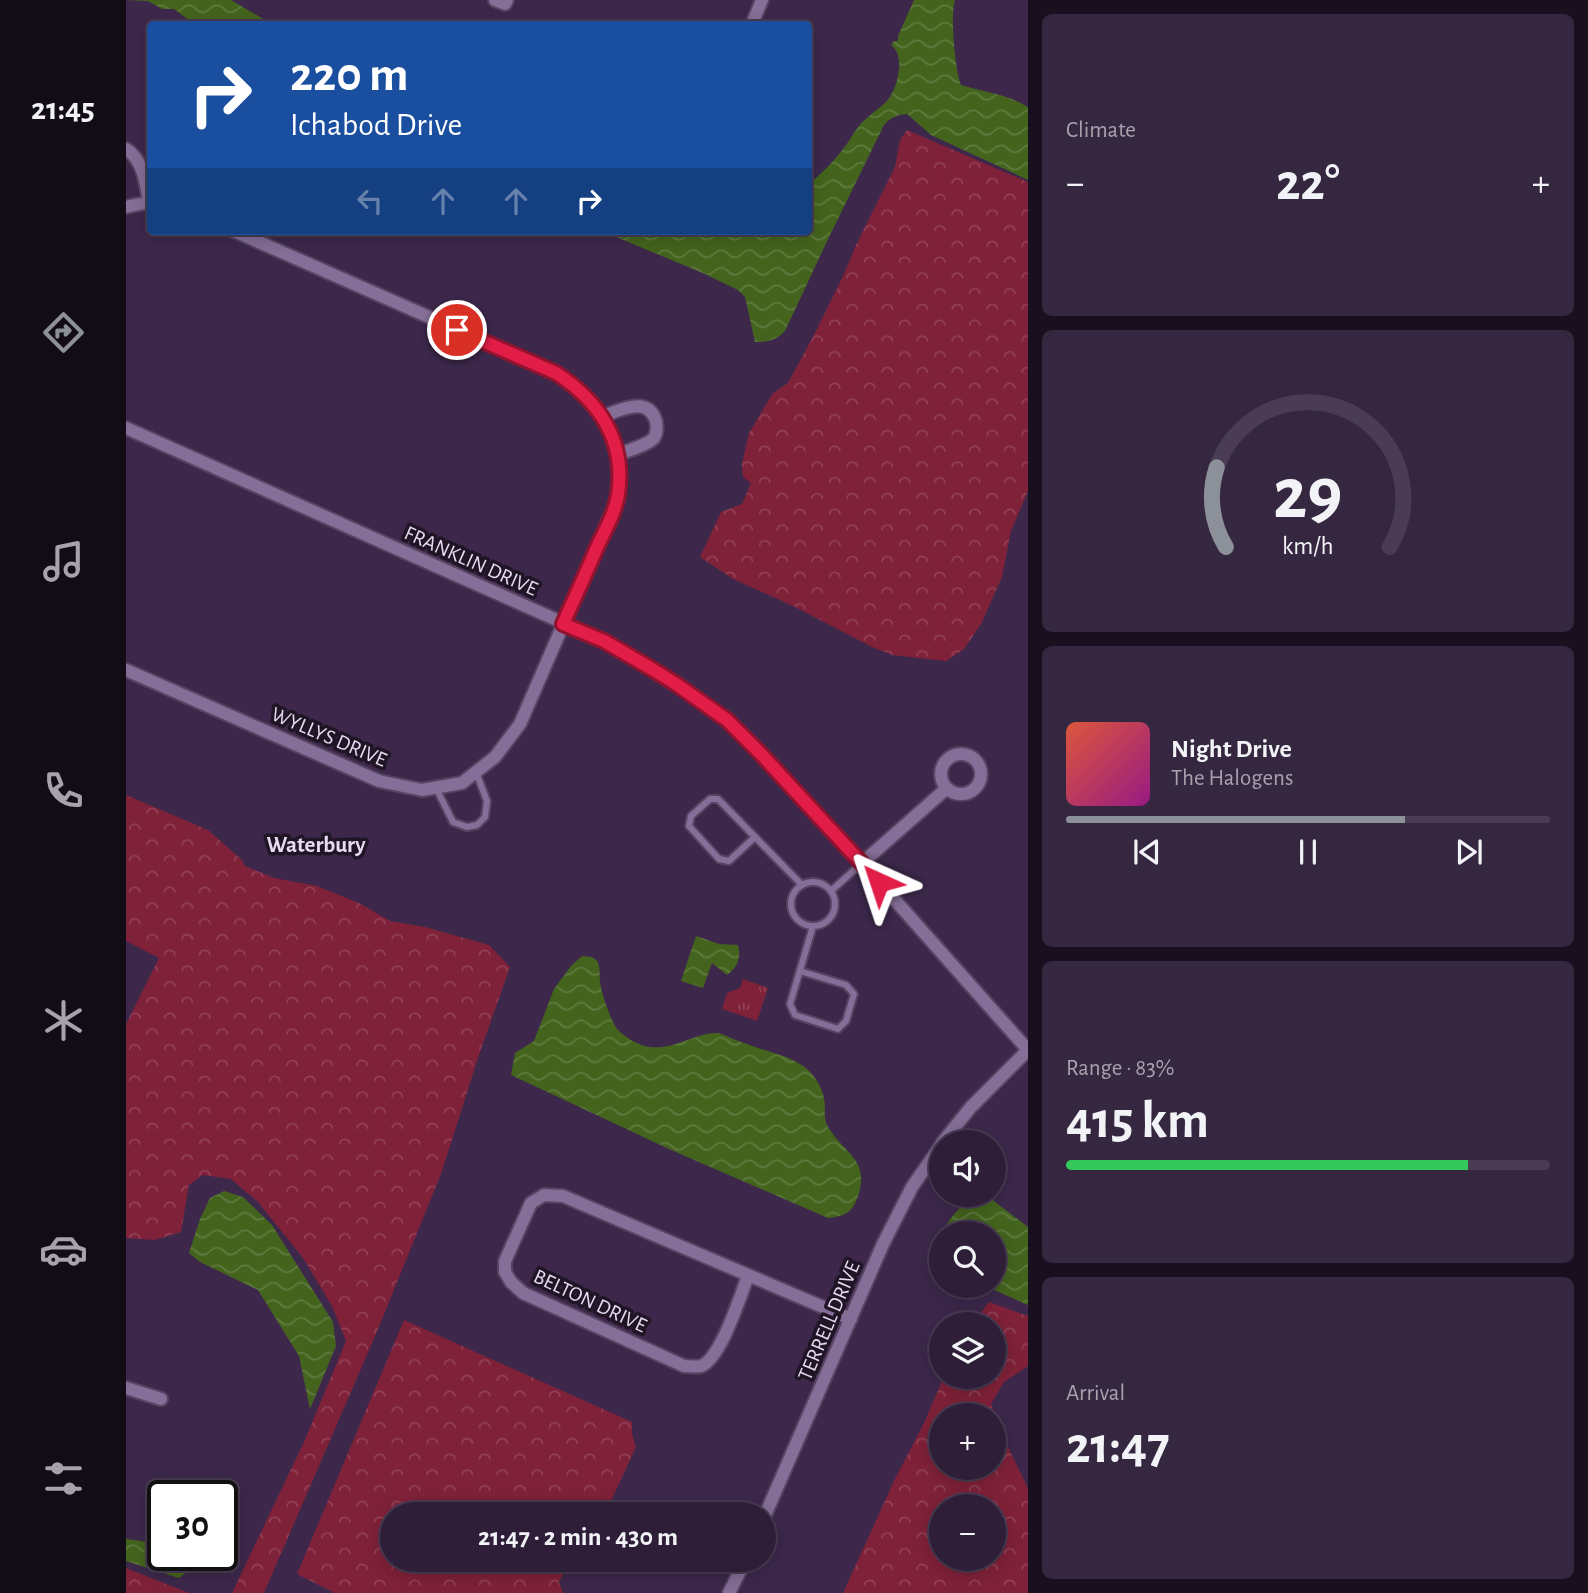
<!DOCTYPE html>
<html lang="en">
<head>
<meta charset="utf-8">
<style>
  :root { --surface:#2e1e38; --page:#362740; --text:#f1f3f6; --muted:#a7a2ae; --line:#493c53; --accent:#8c9099 }
  body { margin:0; font-family:"Alegreya Sans",sans-serif; background:var(--page); color:var(--text); height:100vh; display:flex; flex-direction:column; font-size:26px; white-space:nowrap }
  * { box-sizing:border-box; margin:0 }
  p { font-size:23px; color:var(--muted) }
  .icon { flex:none; width:38px; height:38px; fill:none; stroke:currentColor; stroke-width:2; stroke-linecap:round; stroke-linejoin:round }
  .map { position:relative; flex:1; overflow:hidden }
  .panel { display:flex; flex-direction:column; gap:14px; padding:14px; background:#19101f; width:560px }
  .panel>* { flex:none }
  .top-card { position:absolute; left:21px; top:21px; width:665px; height:214px; border-radius:7px; box-shadow:0 4px 18px #0003,0 0 0 2px var(--line); background:#1a4fa0; color:#fff; overflow:hidden }
  .controls { position:absolute; left:803px; top:1130px; display:grid; gap:14px }
  .controls a { display:grid; place-items:center; width:77px; height:77px; border-radius:50%; background:var(--surface); box-shadow:0 4px 18px #0003,0 0 0 2px var(--line); font-size:35px }
  .speed { position:absolute; left:21px; top:1480px; display:flex; gap:14px; font-size:35px; font-weight:700; text-align:center }
  .speed>* { display:grid; place-content:center; width:91px; height:91px; border-radius:50%; background:var(--surface); box-shadow:0 4px 18px #0003,0 0 0 2px var(--line); line-height:1 }
  .speed .limit { border:4px solid #111; border-radius:10px; background:#fff; color:#111 }
  .pin { position:absolute; display:grid; place-items:center; width:60px; height:60px; color:#fff; margin:-30px; border:4px solid #fff; border-radius:50%; box-shadow:0 2px 7px #0007 }
  .me { position:absolute; width:77px; margin:-38px; rotate:318deg; stroke-linejoin:round; filter:drop-shadow(0 0 5px #0008) }
  .turn { display:flex; align-items:center; gap:24px; height:147px; padding:0 28px; font-size:32px }
  .turn .icon { width:91px; height:91px; stroke-width:2.5 }
  .turn b { display:block; font-size:49px; line-height:60px }
  .lanes { display:flex; align-items:center; height:66px; padding:0 28px; background:#0003; justify-content:center; gap:35px; direction:ltr }
  .lanes .off { opacity:.35 }
  .big { font-size:52px; font-weight:700; line-height:1.1 }
  .panel .tile { flex:1; display:flex; flex-direction:column; justify-content:center; gap:10px; min-width:0; padding:0 24px; border-radius:10px; background:var(--page) }
  .panel .dial { align-items:center; gap:0 }
  .dial svg { height:182px; overflow:visible; fill:none; stroke:var(--line); stroke-width:7; stroke-linecap:round; text-anchor:middle }
  .dial text { fill:var(--text); stroke:none }
  .song { display:flex; align-items:center; gap:21px }
  .cover { width:84px; height:84px; border-radius:10px; background:linear-gradient(135deg,hsl(10 70% 55%),hsl(310 70% 35%)) }
  .played { height:7px; border-radius:4px; background:linear-gradient(90deg,var(--accent) 70%,var(--line) 70%) }
  .keys { display:flex; justify-content:space-around; direction:ltr }
  .heat { display:flex; justify-content:space-between; align-items:center; font-size:38px; direction:ltr }
  .charge { height:10px; border-radius:5px; background:linear-gradient(90deg,#34c759 83%,var(--line) 0) }
  .trip { position:absolute; left:254px; top:1502px; width:396px; height:70px; border-radius:35px; background:var(--surface); box-shadow:0 4px 18px #0003,0 0 0 2px var(--line); font-weight:700; line-height:70px; text-align:center }
  main { display:flex; flex:1; min-height:0 }
  .tab-bar { display:flex; flex-direction:column; width:126px; justify-content:space-around; align-items:center; background:#120c16; color:var(--muted) }
  .tab-bar .icon { width:49px; height:49px }
  .tab-bar .active { color:var(--accent) }
  .tab-bar b { font-size:32px; color:var(--text) }
  .map>svg:first-child { display:block }
  .forest { fill:url(#forest-crowns); fill-rule:evenodd }
  .park { fill:url(#park-tufts) }
  .water { fill:url(#water-waves) }
  .lines { fill:none; stroke-linecap:round; stroke-linejoin:round }
  .service-casing { stroke:#564462; stroke-width:10 }
  .minor-casing { stroke:#564462; stroke-width:16 }
  .service { stroke:#856e97; stroke-width:6 }
  .minor { stroke:#856e97; stroke-width:12 }
  .route-casing { stroke:#92132f; stroke-width:18 }
  .route { stroke:#e11d48; stroke-width:12 }
  .labels { text-anchor:middle; dominant-baseline:central; stroke-width:7; stroke-linejoin:round; paint-order:stroke }
  .street-label { font-size:21px; fill:#e7daf1; stroke:#1f1525 }
  .neighbourhood-label { font-size:23px; font-weight:bold; fill:#e7daf1; stroke:#1f1525 }
</style>
</head>
<body>
<main>
<nav class="tab-bar">
<b>21:45</b>
<svg class="icon active" aria-label="directions" viewBox="0 0 24 24"><path d="M12 3l9 9-9 9-9-9zM9 14v-3h6M13 9l2 2-2 2"/></svg>
<svg class="icon" aria-label="music" viewBox="0 0 24 24"><path d="M9 18V5l10-2v13"/><circle cx="6" cy="18" r="3"/><circle cx="16" cy="16" r="3"/></svg>
<svg class="icon" aria-label="phone" viewBox="0 0 24 24"><path d="M5 4h4l2 5-3 2q2 4 5 5l2-3 5 2v4C11 20 4 13 5 4z"/></svg>
<svg class="icon" aria-label="climate" viewBox="0 0 24 24"><path d="M12 3v18M4 7l16 10M4 17L20 7"/></svg>
<svg class="icon" aria-label="car" viewBox="0 0 24 24"><path d="M5 17H2v-5l4-1 3-4h7l3 4 3 1v5h-3M9 17h6M6 11h13"/><circle cx="7" cy="17" r="2"/><circle cx="17" cy="17" r="2"/></svg>
<svg class="icon" aria-label="filters" viewBox="0 0 24 24"><path d="M4 7h16M4 17h16"/><circle cx="9" cy="7" r="2"/><circle cx="15" cy="17" r="2"/></svg>
</nav>
<div class="map">
<svg width="902" height="1593" viewBox="0 0 902 1593">
  <defs>
    <pattern id="forest-crowns" width="20" height="18" patternUnits="userSpaceOnUse" patternTransform="scale(1.75)"><rect width="20" height="18" fill="#7f2139"/><path d="M2 6a3 3 0 1 1 6 0M12 15a3 3 0 1 1 6 0" fill="none" stroke="#914156"/></pattern>
    <pattern id="park-tufts" width="24" height="20" patternUnits="userSpaceOnUse" patternTransform="scale(1.75)"><rect width="24" height="20" fill="#7f2139"/><path d="M3 7l-1-3M5 7V3M7 7l1-3M15 17l-1-3M17 17v-4M19 17l1-3" fill="none" stroke="#914156"/></pattern>
    <pattern id="water-waves" width="16" height="10" patternUnits="userSpaceOnUse" patternTransform="scale(1.75)"><rect width="16" height="10" fill="#44641d"/><path d="M0 5q4-4 8 0t8 0" fill="none" stroke="#5f7a3e"/></pattern>
  </defs>
  <rect width="100%" height="100%" fill="#3d284b"/>
  <!-- forest -->
  <path class="forest" d="M781,130L902,182V491L885,531L876,577L855,624L838,649L820,661L766,655L746,647L667,606L607,579L574,557L595,512L616,504L625,483L617,477L616,464L623,433L647,393L662,383L689,333L718,274L730,245L769,167L774,140Z
    M0,795L82,830L115,859L119,866L148,878L191,886L233,903L264,921L299,927L363,945L384,967L353,1055L315,1174L250,1334L138,1593H106L178,1442L220,1341L206,1306L177,1258L132,1202L105,1179L77,1175L63,1185L55,1232L29,1240L0,1238V1024L33,958L0,941Z
    M863,1302L902,1316V1366L878,1382L865,1404L878,1439L902,1488V1593H717L768,1481L798,1423L818,1377H868V1325H846ZM816,1416H868V1468H816ZM816,1507H868V1559H816Z
    M278,1320L506,1422V1434L510,1447L479,1514H266V1559H457L443,1562L433,1582L437,1593H209L171,1574Z
    M0,1568L63,1593H0Z"/>
  <!-- park -->
  <path class="park" d="M617,979L642,988L631,1021L596,1009L601,993L614,988Z"/>
  <!-- water -->
  <path class="water" d="M1,0H105L146,24H68L48,9H36L22,1Z
    M788,0H829C824,16 829,69 835,85C858,92 881,94 902,107V180L805,135L781,114C771,115 765,117 758,125L703,237L659,331C649,341 642,342 629,342L619,297L612,290L579,274L476,231H682L683,185C695,173 707,163 717,149C723,142 727,133 733,126C740,117 749,112 758,104C771,93 781,56 765,45L768,41H772V36Z
    M570,936L593,944L612,945C615,958 612,967 601,975L586,963L577,988L555,981Z
    M456,956C462,957 467,956 471,961C475,967 473,976 474,982C476,995 484,1019 491,1029C498,1037 514,1046 524,1047C549,1050 570,1032 593,1033C605,1038 617,1043 629,1047C646,1053 668,1057 682,1070C690,1078 696,1088 698,1098C700,1107 697,1117 701,1125C717,1154 746,1159 731,1199C726,1213 716,1217 702,1218L543,1149L385,1075L389,1053L408,1041L428,989L445,966Z
    M98,1191L117,1197L146,1225L207,1322L210,1346L184,1409L173,1356L132,1290L74,1262L63,1253L74,1219L84,1198Z
    M845,1195H860L902,1227V1305L859,1286H868V1234H816L815,1257L814,1255L812,1238L825,1218Z
    M0,1539L37,1544V1556H78L73,1563L53,1578L0,1561Z"/>
  <g class="lines">
    <!-- service casing -->
    <g class="service-casing">
      <path id="service" d="M310,788L327,822L341,827L351,825L359,817L361,801L350,772
        M629,837L603,861L593,859L563,826L565,816L584,799H592L676,885
        M665 904a22 22 0 1 1 44 0a22 22 0 1 1-44 0Z
        M705,891L736,863
        M674,971L720,985L728,994L720,1021L712,1029L669,1015L664,1004L687,926"/>
    </g>
    <!-- minor casing -->
    <g class="minor-casing">
      <path id="minor" d="M369,0L379,4L381,0
        M626,24L636,0
        M0,149C17,159 20,184 23,202
        M0,207L24,202
        M477,416C495,410 522,395 530,421C531,426 531,433 528,438C522,445 500,451 491,455
        M0,428L478,641L550,683L601,720L635,754L736,863L902,1050L845,1107L816,1143
        M0,670L253,781L296,790L336,783L369,757L394,724L490,503C503,447 477,403 430,373L108,231
        M815 774a20 20 0 1 1 40 0a20 20 0 1 1-40 0Z
        M736,863L820,789
        M622,1276C614,1296 595,1359 575,1366C571,1367 563,1366 558,1366L397,1293L385,1282L379,1272V1261L405,1203L418,1195L437,1196L725,1319
        M0,1388L35,1399
        M637,1520L757,1244L786,1187L816,1144
        M603,1593L620,1559"/>
    </g>
    <!-- service -->
    <use href="#service" class="service"/>
    <!-- minor -->
    <use href="#minor" class="minor"/>
  </g>
  <g class="lines">
    <!-- route casing -->
    <g class="route-casing">
      <path id="route" d="M331,330L430,373C473,401 500,441 492,495C489,512 480,529 472,545C461,571 449,597 437,624L478,641L526,669L550,684L601,720L635,754L753,882"/>
    </g>
    <!-- route -->
    <use href="#route" class="route"/>
  </g>
  <g class="labels">
    <!-- street labels -->
    <g class="street-label">
      <text transform="translate(345 561) rotate(24)">FRANKLIN DRIVE</text>
      <text transform="translate(203 737) rotate(23)">WYLLYS DRIVE</text>
      <text transform="translate(464 1301) rotate(25)">BELTON DRIVE</text>
      <text transform="translate(703 1321) rotate(-67)">TERRELL DRIVE</text>
    </g>
    <!-- neighbourhood labels -->
    <g class="neighbourhood-label">
      <text x="190" y="845">Waterbury</text>
    </g>
  </g>
</svg>
<div class="controls">
<a><svg class="icon" aria-label="sound" viewBox="0 0 24 24"><path d="M4 9h4l5-4v14l-5-4H4zM17 9q2 3 0 6"/></svg></a>
<a><svg class="icon" aria-label="search" viewBox="0 0 24 24"><circle cx="10" cy="10" r="6"/><path d="M15 15l6 6"/></svg></a>
<a><svg class="icon" aria-label="layers" viewBox="0 0 24 24"><path d="M12 4l9 5-9 5-9-5zM3 14l9 5 9-5"/></svg></a>
<a>+</a>
<a>−</a>
</div>
<div class="speed"><div class="limit">30</div></div>
<div class="pin" style="left:331px;top:330px;background:#d93025"><svg class="icon" aria-label="arrive" viewBox="0 0 24 24"><path d="M6 21V4h12l-3 4 3 4H6"/></svg></div>
<svg class="me" style="left:753px;top:882px" viewBox="-20 -20 40 40"><path d="M0-17L14 15 0 8-14 15z" fill="#e11d48" stroke="#fff" stroke-width="4"/></svg>
<div class="trip">21:47 · 2 min · 430 m</div>
<div class="top-card">
<div class="turn"><svg class="icon" aria-label="right" viewBox="0 0 24 24"><path d="M7 20v-9h11M14 6l5 5-5 5"/></svg><div><b>220 m</b>Ichabod Drive</div></div>
<div class="lanes"><svg class="icon off" aria-label="left" viewBox="0 0 24 24"><path d="M17 20v-9H6M10 6l-5 5 5 5"/></svg><svg class="icon off" aria-label="ahead" viewBox="0 0 24 24"><path d="M12 20V5M6 11l6-6 6 6"/></svg><svg class="icon off" aria-label="ahead" viewBox="0 0 24 24"><path d="M12 20V5M6 11l6-6 6 6"/></svg><svg class="icon" aria-label="right" viewBox="0 0 24 24"><path d="M7 20v-9h11M14 6l5 5-5 5"/></svg></div>
</div>
</div>
<section class="panel">
<div class="tile"><p>Climate</p>
<div class="heat"><a>−</a><b class="big">22°</b><a>+</a></div>
</div>
<div class="tile dial"><svg viewBox="0 0 100 80">
<path d="M14 69A42 42 0 1 1 86 69"/>
<path d="M14 69A42 42 0 0 1 10 34" stroke="#8c9099"/>
<text x="50" y="56" font-size="32" font-weight="700">29</text>
<text x="50" y="72" font-size="11">km/h</text>
</svg></div>
<div class="tile">
<div class="song"><i class="cover"></i><div><b>Night Drive</b><p>The Halogens</p></div></div>
<div class="played"></div>
<div class="keys"><svg class="icon" aria-label="previous" viewBox="0 0 24 24"><path d="M18 5L8 12l10 7zM5 5v14"/></svg><svg class="icon" aria-label="pause" viewBox="0 0 24 24"><path d="M8 5v14M16 5v14"/></svg><svg class="icon" aria-label="next" viewBox="0 0 24 24"><path d="M6 5l10 7-10 7zM19 5v14"/></svg></div>
</div>
<div class="tile"><p>Range · 83%</p><b class="big">415 km</b><div class="charge"></div></div>
<div class="tile"><p>Arrival</p><b class="big">21:47</b></div>
</section>
</main>
</body>
</html>
